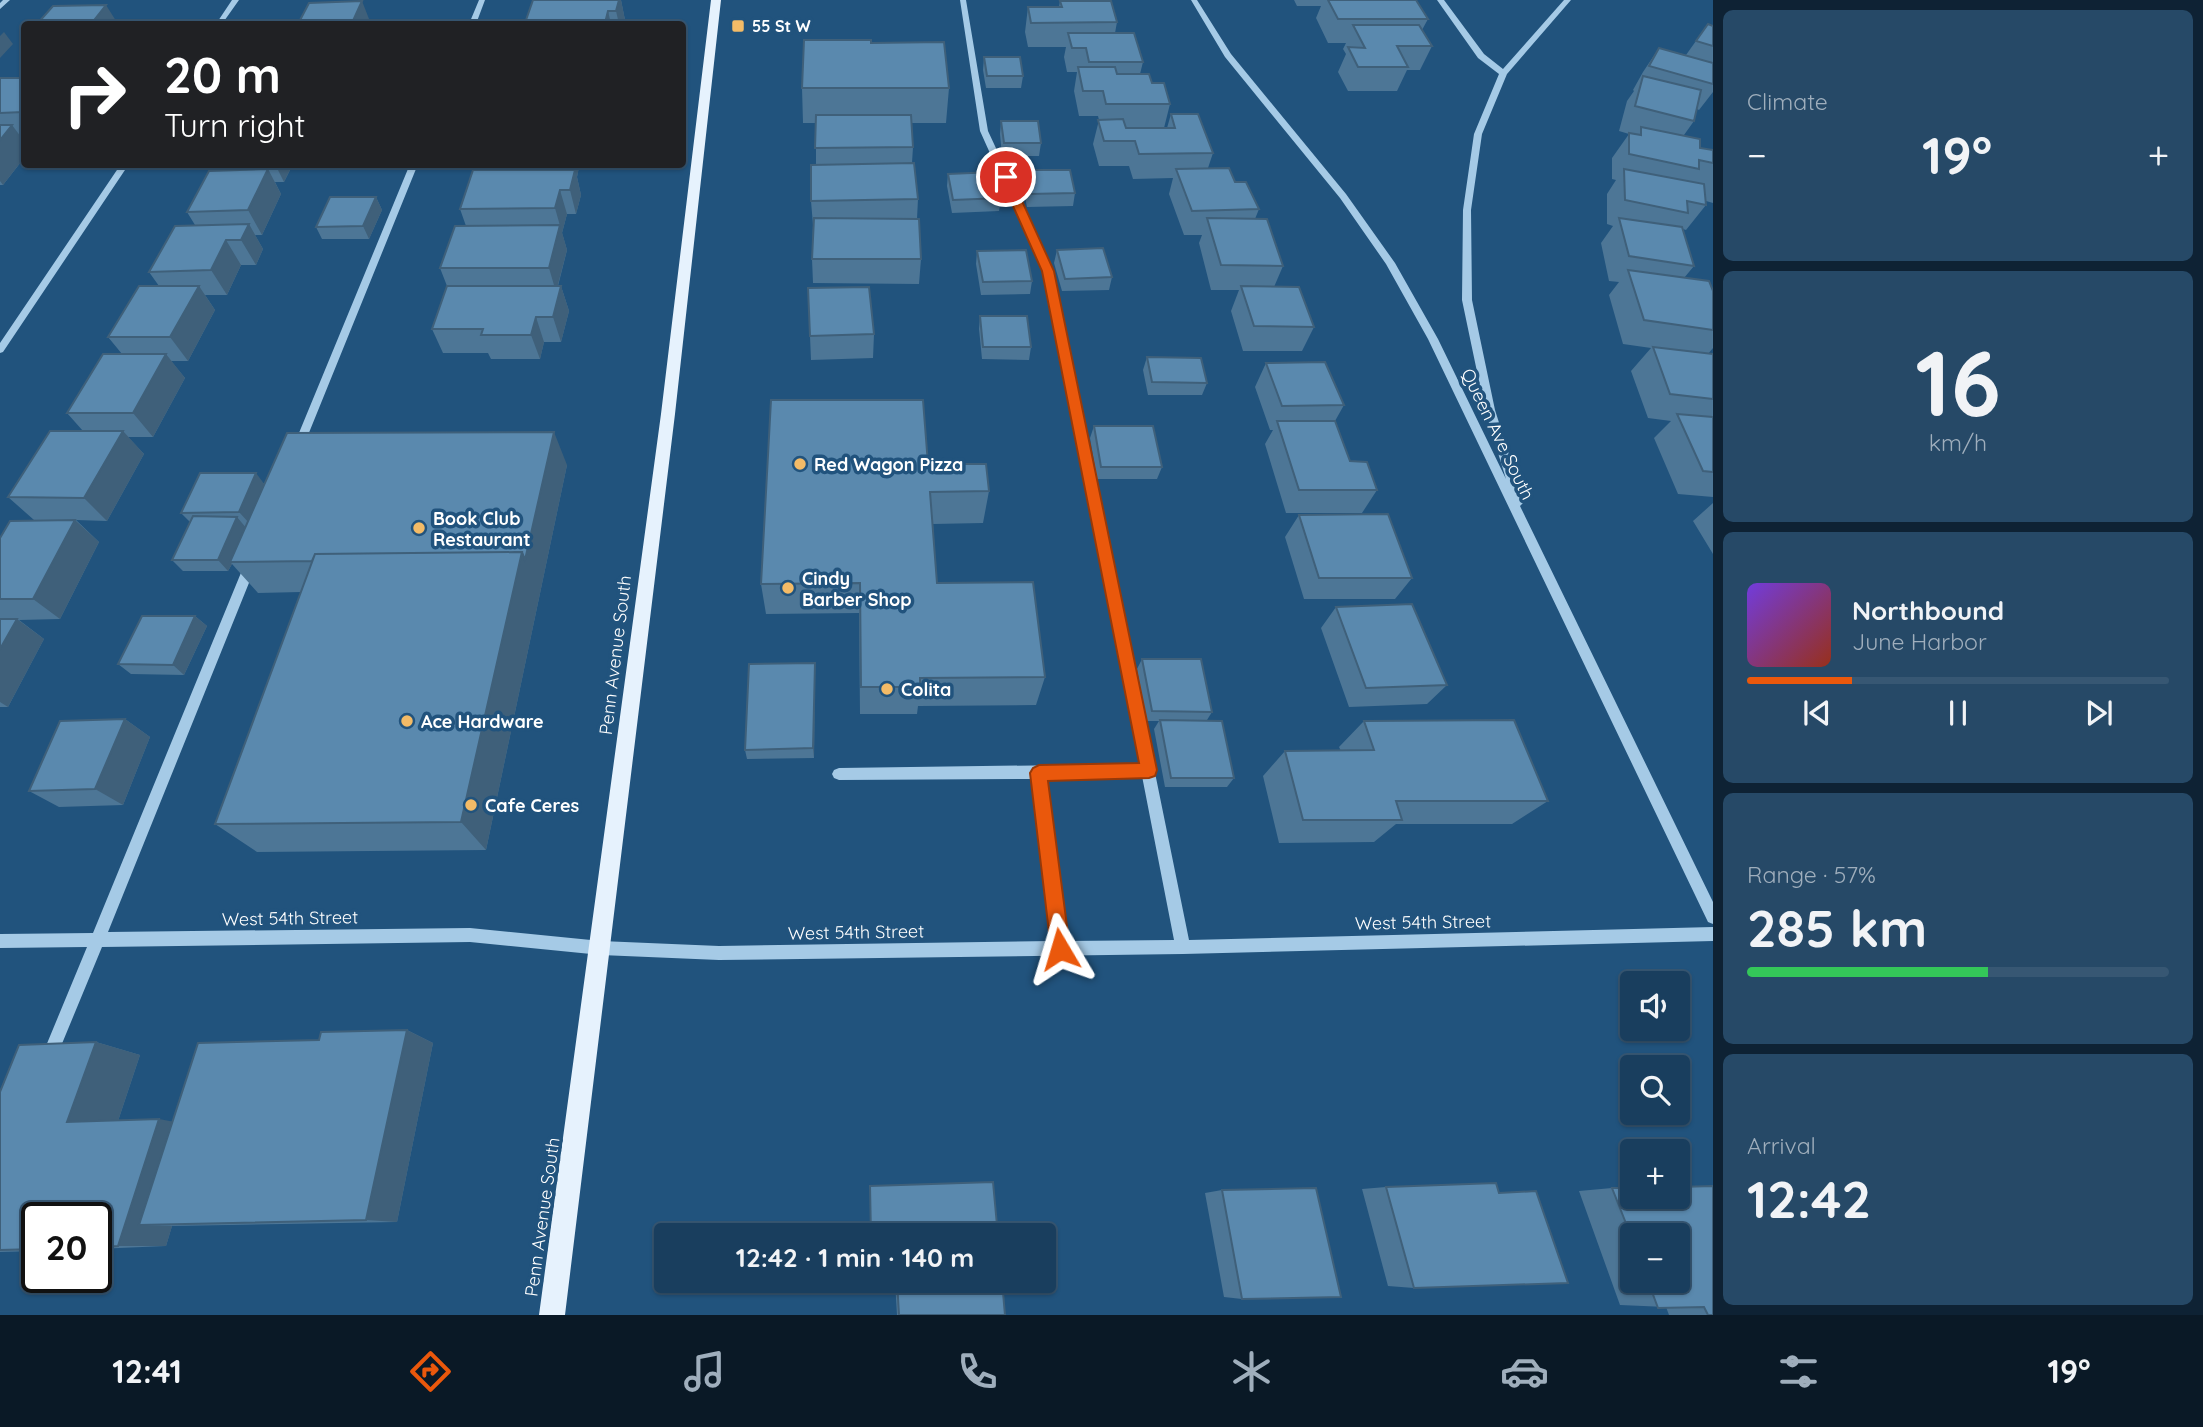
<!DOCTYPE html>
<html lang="en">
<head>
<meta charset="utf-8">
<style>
  :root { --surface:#193e5e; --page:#264967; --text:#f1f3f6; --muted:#9faebc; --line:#375773; --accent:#ea580c }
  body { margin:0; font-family:Quicksand,sans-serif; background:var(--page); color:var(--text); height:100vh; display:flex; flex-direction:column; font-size:26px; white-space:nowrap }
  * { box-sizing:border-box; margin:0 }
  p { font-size:23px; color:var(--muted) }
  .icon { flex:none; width:38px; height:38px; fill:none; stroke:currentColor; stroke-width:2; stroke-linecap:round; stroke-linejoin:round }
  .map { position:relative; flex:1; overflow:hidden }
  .details { display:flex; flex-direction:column; gap:10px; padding:10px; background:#0e2234; width:490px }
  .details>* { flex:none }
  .guide { position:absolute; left:21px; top:21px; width:665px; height:147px; border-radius:7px; box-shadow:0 2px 5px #0004,0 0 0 2px var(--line); background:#202124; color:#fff; overflow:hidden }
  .controls { position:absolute; left:1620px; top:971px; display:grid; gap:14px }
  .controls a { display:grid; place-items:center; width:70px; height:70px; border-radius:7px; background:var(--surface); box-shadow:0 2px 5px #0004,0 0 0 2px var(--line); font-size:35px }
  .speed { position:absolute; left:21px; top:1202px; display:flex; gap:14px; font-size:35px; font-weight:700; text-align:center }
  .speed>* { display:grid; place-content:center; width:91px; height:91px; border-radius:50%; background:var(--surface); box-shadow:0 2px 5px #0004,0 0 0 2px var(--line); line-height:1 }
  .speed .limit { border:4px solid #111; border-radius:10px; background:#fff; color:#111 }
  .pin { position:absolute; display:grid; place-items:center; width:60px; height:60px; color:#fff; margin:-30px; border:4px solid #fff; border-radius:50%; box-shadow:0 2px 7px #0007 }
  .me { position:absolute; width:77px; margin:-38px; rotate:353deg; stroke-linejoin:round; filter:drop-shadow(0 0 5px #0008) }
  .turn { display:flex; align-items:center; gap:24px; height:147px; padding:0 28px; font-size:32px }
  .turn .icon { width:91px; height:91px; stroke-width:2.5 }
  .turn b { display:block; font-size:49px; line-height:60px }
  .big { font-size:52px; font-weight:700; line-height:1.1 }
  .details .card { flex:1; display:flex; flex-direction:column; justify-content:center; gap:10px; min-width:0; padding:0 24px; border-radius:10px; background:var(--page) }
  .details .dial { align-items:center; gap:0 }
  .dial b { font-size:91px; line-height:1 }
  .song { display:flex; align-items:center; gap:21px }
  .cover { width:84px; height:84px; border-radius:10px; background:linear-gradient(135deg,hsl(260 70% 55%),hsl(10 70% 35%)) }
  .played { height:7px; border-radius:4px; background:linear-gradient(90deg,var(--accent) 25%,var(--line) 25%) }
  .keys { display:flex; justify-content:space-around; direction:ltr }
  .heat { display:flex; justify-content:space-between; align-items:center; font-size:38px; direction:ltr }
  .charge { height:10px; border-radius:5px; background:linear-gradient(90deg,#34c759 57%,var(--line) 0) }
  .trip { position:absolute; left:654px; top:1223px; width:402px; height:70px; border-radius:7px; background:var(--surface); box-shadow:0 2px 5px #0004,0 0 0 2px var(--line); font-weight:700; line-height:70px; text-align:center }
  .menu { display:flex; height:112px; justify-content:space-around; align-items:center; background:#0a1926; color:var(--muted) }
  .menu .icon { width:49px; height:49px }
  .menu .current { color:var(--accent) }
  .menu b { font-size:32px; color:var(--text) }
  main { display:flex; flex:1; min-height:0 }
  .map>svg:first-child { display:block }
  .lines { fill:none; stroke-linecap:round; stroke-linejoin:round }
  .minor { fill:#a5cae6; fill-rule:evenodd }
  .major { fill:#e6f2fd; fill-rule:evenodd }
  .wall { fill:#4d7696; fill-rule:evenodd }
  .shaded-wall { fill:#3f607a }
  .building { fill:#5a89ae; stroke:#3f607a; stroke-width:2 }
  .route { fill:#ea580c; stroke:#983908; stroke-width:2 }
  .poi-dot { fill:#f3bb67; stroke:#21537d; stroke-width:2.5 }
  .labels { text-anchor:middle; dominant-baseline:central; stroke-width:7; stroke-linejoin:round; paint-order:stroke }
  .far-poi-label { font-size:16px; font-weight:bold; fill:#fff; stroke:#21537d; text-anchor:start }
  .street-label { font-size:18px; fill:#fff; stroke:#21537d }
  .poi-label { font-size:18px; font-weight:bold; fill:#fff; stroke:#21537d; text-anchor:start }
</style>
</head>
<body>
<main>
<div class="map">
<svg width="1713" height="1315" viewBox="0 0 1713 1315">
  <rect width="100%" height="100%" fill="#21537d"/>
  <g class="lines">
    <!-- minor -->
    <path class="minor" d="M3,0H10L0,9V3Z
      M232,0H239L222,24H216Z
      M479,0H485L476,24H469Z
      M960,0H966L988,131L1053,271L1189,940L1713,927V941L1183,954L719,960L601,955L470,942L102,947L54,1063L49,1066L44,1063L41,1058L87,947L0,948V934L93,933L245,563L251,558L257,563L108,932L470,928L601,941L719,946L1052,941L1033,779L839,780L834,778L832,774L834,770L839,768L1140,764L1043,271L980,131ZM1142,776L1174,940L1066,941L1046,779Z
      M1191,0H1197L1231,54L1346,194L1395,263L1438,339L1506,479L1485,410L1462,300L1463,210L1474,134L1499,74L1478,58L1437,0H1444L1484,54L1503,69L1564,0H1571L1507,74L1482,134L1471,210L1472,300L1495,410L1524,502L1520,506L1713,902V924L1708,922L1428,339L1386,264L1340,198L1225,57Z
      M121,164H129L3,352L0,353V343Z
      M410,164H418L304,445L299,449L295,448L294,445Z"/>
    <!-- major -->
    <path class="major" d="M711,0H721L675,414L565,1315H539L661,414Z"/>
  </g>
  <!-- wall -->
  <path class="wall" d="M533,0H621L625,20L624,24H525V23Z
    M1294,0H1416L1428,19L1422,30L1432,46L1420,70H1407L1397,91H1348L1338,72L1346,54L1343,49L1346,43H1328L1316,18L1321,6H1297Z
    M1060,1L1117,22L1115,33L1143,62L1140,74L1152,83L1170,104L1164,128H1167L1171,114L1213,153L1208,168L1235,182L1259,209L1255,219L1283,266L1274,287L1314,327L1302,351H1243L1231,311L1239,290H1211L1199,243L1202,235H1184L1169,194L1173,178L1133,179L1129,166H1099L1093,144L1099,120L1098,116H1079L1074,91L1077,72H1067L1064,57L1066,47H1028L1025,32L1028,7H1059Z
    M309,3L371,24H298Z
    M1708,24L1713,26V92L1699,110L1697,109L1694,121L1684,135L1700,148L1713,150V203L1706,201V205L1686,230L1683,229L1694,266L1684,278L1713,291V348L1708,354H1713V497L1678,494L1654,438L1671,421L1648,418L1631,371L1651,348L1623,344L1609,295L1619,282L1609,281L1601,243L1613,226L1607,224V194L1616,180L1612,179V158L1629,134L1619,131L1627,101L1634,91L1633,90L1643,72L1659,48L1686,55Z
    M871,43L949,88L946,123H911L913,147L912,163L918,199L917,219L921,259L919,284L813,283L812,259L813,225L811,201L816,165V123H803L802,88Z
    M984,57L1023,76L1021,88H986L983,70Z
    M0,78H24V137H21L24,141V158L3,185H0Z
    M1001,121L1041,143L1039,156H1002L1000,134Z
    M220,164H293L284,182H275L281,194L262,235H255L263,249L256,265H241L227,295H205L215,310L188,361H171L185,378L153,437H128L144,454L107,521L76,520L99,542L60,619L19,620L44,639L8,707H0V538L58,520H34L8,497L83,431L67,413L122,354L108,337L159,286L149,272L195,225L187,212L224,170Z
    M482,164H590V167H579L577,177L581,195L576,214H567L562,233L567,250L558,286H561L569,311L561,342H544L540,359H491L488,353H443L432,329L447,286L440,268L466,226L460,209L484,170Z
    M1024,170L1075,193L1073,206L1027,207L1022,183Z
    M948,174L1001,198L999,211L952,213L947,186Z
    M376,197L382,210L369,239H322L316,227Z
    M1057,250L1112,277L1109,290L1062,291L1054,263Z
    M977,251L1032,281L1030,294L981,295L976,264Z
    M808,288L874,334L873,358L811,360Z
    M980,316L1031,347L1029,360L982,359L979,329Z
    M1147,357L1207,383L1202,395H1148L1143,370Z
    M1266,363L1344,405L1335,421L1350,461L1377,490L1362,513H1286L1265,444L1273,430H1270L1255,387Z
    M1094,426L1162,467L1157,479H1097L1090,438Z
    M928,464L989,491L983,523L933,524L937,583L1045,677L1036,705L918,706L917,714H860L859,613L766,614L761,584Z
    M567,465L486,850L257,852L215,824L301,592L258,593L232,564L228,571H183L172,560L190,522L181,513L264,483Z
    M1713,503V554L1693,521Z
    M1299,515L1412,578L1395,599H1304L1285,537Z
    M1336,607L1447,685L1427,704L1349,707L1321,628Z
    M195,616L207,626L184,675L131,674L118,664Z
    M1142,659L1212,712L1207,720L1234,778L1227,787H1165L1154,729L1159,721H1146L1137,669Z
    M815,663L814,758L747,759L745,750Z
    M125,719L150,737L123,805L59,807L29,791Z
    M1364,721L1548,801L1512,824H1396L1374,842L1279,843L1263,776L1285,751H1341L1339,747Z
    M407,1030L433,1043L397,1222L172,1226L166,1246L96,1249V1218H37V1251L0,1252V1092L96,1042L140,1055L118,1121L172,1122L319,1040Z
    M1386,1187L1499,1193L1414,1288L1388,1286L1362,1189Z
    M1612,1188L1713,1315H1669L1666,1307L1620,1305L1579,1191ZM1633,1236L1678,1281H1633Z
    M1222,1190L1242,1299L1224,1297L1205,1193Z
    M895,1281H1002L1005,1315H897Z"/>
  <!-- shaded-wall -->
  <path class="shaded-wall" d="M619,0H621L625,20L624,24H619L616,11Z
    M362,1L371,24H353L352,23Z
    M106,5L118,24H91Z
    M608,11L611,24H605V23Z
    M4,32L13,44L0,58V36Z
    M12,125L24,141V158L3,185L0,181V140Z
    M275,164H293L284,182Z
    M572,164H579V167L577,177L581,195L576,214L570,190L574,173Z
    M268,169L281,194L262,235L248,210Z
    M560,190L567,214L562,233L555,208Z
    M376,197L382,210L369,239L363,226Z
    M249,224L263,249L256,265L241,240Z
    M560,225L567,250L556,292L549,268Z
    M226,240L241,265L227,295L211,270Z
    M199,286L215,310L188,361L170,337Z
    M561,286L569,311L561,342L553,317Z
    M536,317L544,342L540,359L531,335Z
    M166,354L185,378L153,437L133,413Z
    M123,431L144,454L107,521L84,498Z
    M554,432L567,465L486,850L461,822L522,552Z
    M256,473L265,485L249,523L239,512Z
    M237,517L247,529L230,562L232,564L228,571L218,560Z
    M75,520L99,542L60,619L33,599Z
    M195,616L207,626L184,675L173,665Z
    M17,619L44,639L8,707L0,702V649Z
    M815,663V673L814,758L813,748Z
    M125,719L150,737L123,805L95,789Z
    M407,1030L433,1043L397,1222L366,1220Z
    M96,1042L140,1055L115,1130L67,1122Z
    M159,1119L201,1127L139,1225L172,1226L166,1246H118Z"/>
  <!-- building -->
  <path class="building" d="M533,0H619L616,11H608L605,23H525Z
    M1328,0H1416L1428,19H1338Z
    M362,1L352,23L298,24L309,3Z
    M1060,1H1111L1117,22L1031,23L1028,7H1062Z
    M106,5L91,24H37L53,6Z
    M415,21H452L450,24H413Z
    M1708,24L1713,26V46L1696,41Z
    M1353,25H1419L1432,46H1397L1408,67H1358L1348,47L1365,48Z
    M1068,33H1134L1143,62H1089L1086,48H1072Z
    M804,40H871V43L944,42L949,88H802Z
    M1659,48L1713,63V84L1649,66Z
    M984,57H1020L1023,76H987Z
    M1078,67H1115L1117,74H1149L1152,83H1164L1170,104H1106L1103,91H1083Z
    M1643,76L1701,90L1694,121L1635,106Z
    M0,78H24V111L23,112L0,113Z
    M1171,114H1198L1213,153L1139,154L1135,141H1104L1098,120L1123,119L1126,128H1175Z
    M816,115H911L913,147L815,148Z
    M1001,121H1038L1041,143H1004Z
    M0,125H12L0,140Z
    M1641,127L1700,139V148L1713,150V163L1699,160V169L1629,154V133L1641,135Z
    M914,163L918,199L811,201V165Z
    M1229,168L1235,182H1246L1259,209L1192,211L1176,169Z
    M268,169L248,210L187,212L209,171Z
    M1624,169L1704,184L1706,205L1687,201L1688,213L1625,200Z
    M473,170H575L570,190H560L555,208L460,209Z
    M1024,170H1070L1075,193L1029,194Z
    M995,172L1001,198L953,200L948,174Z
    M330,197H376L363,226L316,227Z
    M814,218L919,219L921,259H812Z
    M1207,218L1267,219L1283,266L1221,265Z
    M1619,218L1682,227L1694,266L1629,256Z
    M249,224L241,240H226L211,270L149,272L175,226Z
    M560,225L549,268H440L455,226Z
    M1103,248L1112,277L1065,279L1057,250Z
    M1026,250L1032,281L983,282L977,251Z
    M1628,270L1709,281L1713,291V330L1644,320Z
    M139,286H199L170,337H108Z
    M447,286H561L553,317H536L531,335H481L483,329H432Z
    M1241,286L1299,287L1314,327L1254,326Z
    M869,287L874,334L810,336L808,288Z
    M980,316H1027L1031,347H983Z
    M1653,347L1713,354V399L1670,394Z
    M103,354H166L133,413H67Z
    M1147,357L1201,358L1207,383L1152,382Z
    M1325,362L1344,405L1282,406L1266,363Z
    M771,400H923L928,464H986L989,491L930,492L937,583L1033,582L1045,677L920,678V687H861L860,583L761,584Z
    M1677,414L1713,417V472L1703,471Z
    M1277,421H1335L1350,461L1367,462L1377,490H1299Z
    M1094,426H1153L1162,467H1101Z
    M50,431H123L84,498L8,497Z
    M554,432L525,560L522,552L315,554L312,561L230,562L287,433Z
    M200,473H256L239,512L181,513Z
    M1388,514L1412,578H1319L1299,515Z
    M193,516L237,517L218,560H172Z
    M75,520L33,599H0V538L10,521Z
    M522,552L461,822L215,824L315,554Z
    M1412,604L1447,685L1366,688L1336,607Z
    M142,616H195L173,665L118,664Z
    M0,619H17L0,649Z
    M1142,659H1201L1212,712L1152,711Z
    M815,663L813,748L745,750L749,664Z
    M125,719L95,789L29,791L60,721Z
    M1160,720L1222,721L1234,778H1171Z
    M1514,720L1548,801H1396L1402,820H1303L1285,751L1374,750L1364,721Z
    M407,1030L366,1220L139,1225L198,1043L319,1040L321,1032Z
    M96,1042L67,1122L159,1119L118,1246L96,1247V1218H37V1249L0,1250V1092L19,1045Z
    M993,1182L998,1236H871L870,1186Z
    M1496,1183L1499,1193L1536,1191L1568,1283L1414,1288L1386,1187Z
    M1713,1186V1315H1708L1704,1307L1658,1308L1648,1281H1678V1236H1633V1241L1612,1188H1633V1197H1678V1187Z
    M1316,1188L1341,1297L1242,1299L1222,1190Z
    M897,1281H1002L1005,1315H899Z"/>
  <!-- route -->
  <path class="route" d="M1006,174L1011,177L1054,271L1157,770L1155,776L1149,778L1048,781L1070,949L1067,956L1060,959L1054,956L1051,949L1030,773L1033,768L1039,765L1139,763L1042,271L1000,177Z"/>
  <!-- markers -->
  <g class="poi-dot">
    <rect x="731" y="19" width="14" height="14" rx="3.5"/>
    <circle cx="800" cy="464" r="7"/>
    <circle cx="419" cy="528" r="7"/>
    <circle cx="788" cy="588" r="7"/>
    <circle cx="887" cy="689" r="7"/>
    <circle cx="407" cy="721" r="7"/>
    <circle cx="471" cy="805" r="7"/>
  </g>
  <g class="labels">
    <!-- far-poi labels -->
    <g class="far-poi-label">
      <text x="752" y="26">55 St W</text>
    </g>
    <!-- street labels -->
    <g class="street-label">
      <text transform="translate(1498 434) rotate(64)">Queen Ave South</text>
      <text transform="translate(615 655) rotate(-83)">Penn Avenue South</text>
      <text transform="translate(290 918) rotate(-1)">West 54th Street</text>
      <text transform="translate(1423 922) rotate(-1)">West 54th Street</text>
      <text transform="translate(856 932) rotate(-1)">West 54th Street</text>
      <text transform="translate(542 1217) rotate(-82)">Penn Avenue South</text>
    </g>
    <!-- poi labels -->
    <g class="poi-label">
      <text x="814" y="464">Red Wagon Pizza</text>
      <text x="433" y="518">Book Club<tspan x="433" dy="21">Restaurant</tspan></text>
      <text x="802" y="578">Cindy<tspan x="802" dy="21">Barber Shop</tspan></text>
      <text x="901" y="689">Colita</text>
      <text x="421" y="721">Ace Hardware</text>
      <text x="485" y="805">Cafe Ceres</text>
    </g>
  </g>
</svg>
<div class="controls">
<a><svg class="icon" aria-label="sound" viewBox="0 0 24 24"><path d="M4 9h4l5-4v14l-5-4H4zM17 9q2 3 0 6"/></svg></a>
<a><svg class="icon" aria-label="search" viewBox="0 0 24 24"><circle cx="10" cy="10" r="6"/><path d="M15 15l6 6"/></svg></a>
<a>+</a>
<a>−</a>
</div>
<div class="speed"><div class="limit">20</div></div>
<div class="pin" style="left:1006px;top:177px;background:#d93025"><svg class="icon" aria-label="arrive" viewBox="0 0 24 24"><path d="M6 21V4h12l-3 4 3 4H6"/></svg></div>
<svg class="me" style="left:1060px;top:949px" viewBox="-20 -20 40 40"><path d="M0-17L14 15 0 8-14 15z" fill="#ea580c" stroke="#fff" stroke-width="4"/></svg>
<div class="trip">12:42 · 1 min · 140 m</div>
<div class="guide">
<div class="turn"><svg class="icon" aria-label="right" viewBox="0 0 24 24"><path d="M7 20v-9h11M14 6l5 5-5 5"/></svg><div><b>20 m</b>Turn right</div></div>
</div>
</div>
<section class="details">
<div class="card"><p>Climate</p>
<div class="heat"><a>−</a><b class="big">19°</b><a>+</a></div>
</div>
<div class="card dial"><b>16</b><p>km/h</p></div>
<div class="card">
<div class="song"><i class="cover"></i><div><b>Northbound</b><p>June Harbor</p></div></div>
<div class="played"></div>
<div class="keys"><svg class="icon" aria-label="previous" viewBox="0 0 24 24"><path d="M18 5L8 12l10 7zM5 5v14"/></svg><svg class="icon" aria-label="pause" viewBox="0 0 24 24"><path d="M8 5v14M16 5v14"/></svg><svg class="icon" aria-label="next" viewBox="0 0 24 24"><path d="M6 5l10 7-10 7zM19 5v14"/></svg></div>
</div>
<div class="card"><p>Range · 57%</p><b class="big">285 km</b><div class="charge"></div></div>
<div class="card"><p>Arrival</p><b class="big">12:42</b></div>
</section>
</main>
<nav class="menu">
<b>12:41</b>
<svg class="icon current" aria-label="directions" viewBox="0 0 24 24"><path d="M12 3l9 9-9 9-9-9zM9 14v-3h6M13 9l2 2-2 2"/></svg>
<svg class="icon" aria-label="music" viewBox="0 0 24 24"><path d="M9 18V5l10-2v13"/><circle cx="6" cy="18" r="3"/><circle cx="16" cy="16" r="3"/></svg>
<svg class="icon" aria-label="phone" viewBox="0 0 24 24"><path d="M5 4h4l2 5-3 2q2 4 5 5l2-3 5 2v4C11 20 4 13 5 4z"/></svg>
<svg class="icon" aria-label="climate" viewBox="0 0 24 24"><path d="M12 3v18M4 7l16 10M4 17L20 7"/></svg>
<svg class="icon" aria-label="car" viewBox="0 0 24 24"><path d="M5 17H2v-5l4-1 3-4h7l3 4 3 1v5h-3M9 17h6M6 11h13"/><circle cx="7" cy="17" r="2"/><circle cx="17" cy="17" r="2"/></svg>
<svg class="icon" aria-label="filters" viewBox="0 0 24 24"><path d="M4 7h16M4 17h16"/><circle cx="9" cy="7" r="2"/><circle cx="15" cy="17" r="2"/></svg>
<b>19°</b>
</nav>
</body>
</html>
